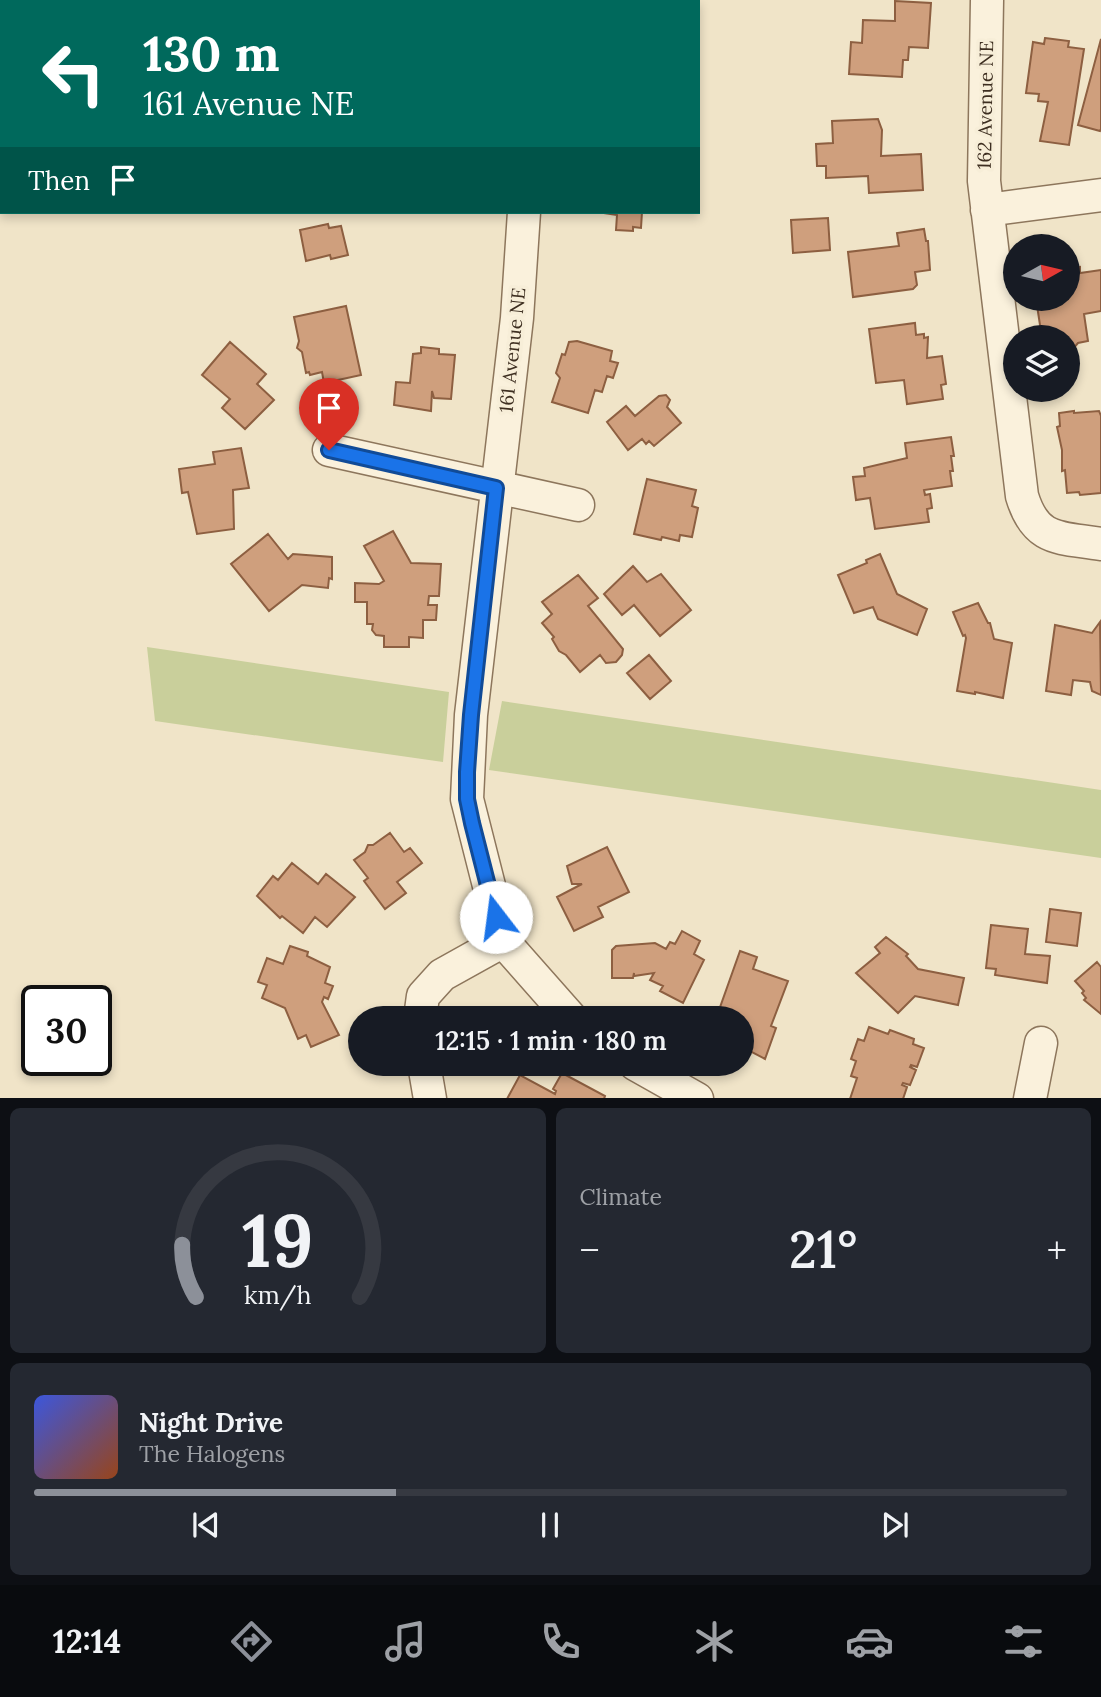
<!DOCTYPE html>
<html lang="en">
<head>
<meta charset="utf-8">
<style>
  :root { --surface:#171b24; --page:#242831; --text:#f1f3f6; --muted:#9ea1a6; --line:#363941; --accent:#8c9099 }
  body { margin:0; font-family:Lora,serif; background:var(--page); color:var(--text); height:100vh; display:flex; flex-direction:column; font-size:26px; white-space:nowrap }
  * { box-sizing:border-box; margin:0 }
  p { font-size:23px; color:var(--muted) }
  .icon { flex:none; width:38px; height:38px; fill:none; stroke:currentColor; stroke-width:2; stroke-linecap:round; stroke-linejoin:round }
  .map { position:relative; height:1098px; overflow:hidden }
  .details { display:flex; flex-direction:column; gap:10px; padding:10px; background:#0d0f14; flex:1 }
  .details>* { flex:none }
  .hud { position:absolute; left:0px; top:0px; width:700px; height:214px; box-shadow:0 4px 10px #0003; background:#00695c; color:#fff; overflow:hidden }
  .needle { width:46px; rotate:82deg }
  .tools { position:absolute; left:1003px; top:234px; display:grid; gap:14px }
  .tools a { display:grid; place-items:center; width:77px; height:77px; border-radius:50%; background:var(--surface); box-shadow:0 4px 10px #0003; font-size:35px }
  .speed { position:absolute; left:21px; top:985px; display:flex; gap:14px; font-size:35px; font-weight:700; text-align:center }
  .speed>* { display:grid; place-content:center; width:91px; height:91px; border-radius:50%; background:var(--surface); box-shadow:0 4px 10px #0003; line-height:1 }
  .speed .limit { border:4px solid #111; border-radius:10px; background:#fff; color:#111 }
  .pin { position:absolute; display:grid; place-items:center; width:60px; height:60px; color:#fff; margin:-72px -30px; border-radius:50% 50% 50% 0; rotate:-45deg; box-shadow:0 0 7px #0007 }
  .pin .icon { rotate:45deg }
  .me { position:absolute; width:77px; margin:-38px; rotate:345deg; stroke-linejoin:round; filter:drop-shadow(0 0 5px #0008) }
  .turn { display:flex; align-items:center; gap:24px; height:147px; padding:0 28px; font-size:32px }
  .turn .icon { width:91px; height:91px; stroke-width:2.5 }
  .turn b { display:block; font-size:49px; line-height:60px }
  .then { display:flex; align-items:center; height:66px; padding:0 28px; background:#0003; gap:14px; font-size:26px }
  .big { font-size:52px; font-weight:600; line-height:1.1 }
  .details .tile { flex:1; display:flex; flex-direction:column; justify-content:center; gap:10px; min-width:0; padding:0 24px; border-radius:10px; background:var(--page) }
  .details .dial { align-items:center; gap:0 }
  .dial svg { height:182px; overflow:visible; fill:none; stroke:var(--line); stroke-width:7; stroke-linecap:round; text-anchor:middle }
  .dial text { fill:var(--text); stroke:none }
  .song { display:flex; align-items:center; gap:21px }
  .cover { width:84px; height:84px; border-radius:10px; background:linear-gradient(135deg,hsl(230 70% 55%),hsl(20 70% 35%)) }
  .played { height:7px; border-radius:4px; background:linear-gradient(90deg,var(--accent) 35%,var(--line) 35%) }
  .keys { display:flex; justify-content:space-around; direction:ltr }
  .heat { display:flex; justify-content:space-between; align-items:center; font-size:38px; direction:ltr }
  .details .tiles { flex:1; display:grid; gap:10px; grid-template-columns:1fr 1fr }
  .tile:last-child { grid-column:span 2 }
  .trip { position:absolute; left:348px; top:1006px; width:406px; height:70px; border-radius:35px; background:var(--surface); box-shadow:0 4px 10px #0003; font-weight:600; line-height:70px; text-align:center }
  .tabs { display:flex; height:112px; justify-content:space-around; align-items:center; background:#090b0e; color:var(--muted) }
  .tabs .icon { width:49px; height:49px }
  .tabs .on { color:var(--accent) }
  .tabs b { font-size:32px; color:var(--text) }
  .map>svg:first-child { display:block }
  .green { fill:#c9cf9b }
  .building { fill:#cf9f7d; stroke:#8d5f41; stroke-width:2 }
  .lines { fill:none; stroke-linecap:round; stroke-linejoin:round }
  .minor-casing { stroke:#8d765c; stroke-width:35 }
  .minor { stroke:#faf1dc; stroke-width:32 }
  .route-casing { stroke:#114b97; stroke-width:18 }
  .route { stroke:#1a73e8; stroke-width:12 }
  .labels { text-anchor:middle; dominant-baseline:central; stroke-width:7; stroke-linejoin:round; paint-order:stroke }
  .street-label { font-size:19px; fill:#3d2e20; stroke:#f7eed8 }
</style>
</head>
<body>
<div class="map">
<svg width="1101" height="1099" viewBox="0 0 1101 1099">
  <rect width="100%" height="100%" fill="#f0e4c8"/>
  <!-- green -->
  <path class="green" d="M147,647L449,692L443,762L155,721Z
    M502,701L1101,790V858L489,770Z"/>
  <!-- building -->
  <path class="building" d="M895,1L931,3L928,48L909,47L908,60H903L902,77L849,74L851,42L862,43L863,20L895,21Z
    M1045,38L1069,41L1068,47L1084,49L1069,145L1040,141L1048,102L1038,101L1039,94L1026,93L1033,42L1044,44Z
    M1101,39V129L1100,131L1078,125Z
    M878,119L882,130L881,156L921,154L923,190L869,193L868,176L826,178V166H817L816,144L833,143L832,121Z
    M597,212H642L641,228L633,227V231L616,230L617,215Z
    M828,218L830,250L793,253L791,220Z
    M328,224L329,228L341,226L348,255L331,259L330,255L306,261L300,230Z
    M924,229L926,241H928L930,270L915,272L917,285L913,289L853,297L848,252L899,246L897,233Z
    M1080,267V273L1101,270V311L1084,314L1088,341L1078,343L1072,350L1068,351V338H1042L1036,299H1068V269Z
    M346,306L361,375L324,383L322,372L310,375L309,372L306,373L302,352L297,348L299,341L294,317Z
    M915,323L916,335L924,334V338L928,337L927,358L942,356L946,384L941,385L943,399L907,404L904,380L876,383L869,329Z
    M577,341L612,351L610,361L618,363L613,378L607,376L602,392L595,390L588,413L552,402L560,378L556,373L562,354L565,355L569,342Z
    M230,342L266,374L257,384L274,400L245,429L222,408L230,399L202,375Z
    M421,347L439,349V354L455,355L451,399L434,398L432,391L431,411L394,405L396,382L410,383L413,354L421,353Z
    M666,395L670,400L667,407L681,423L654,446L649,441L646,444L642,439L628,450L607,422L626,406L635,416L659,396Z
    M1074,411V413L1099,411L1101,416V493L1080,495L1079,492L1067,493L1065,470L1062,471V450L1057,427L1060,426L1059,413Z
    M951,437L954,456H951L953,471H950L952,486L924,490L925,495L930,494L932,508L927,509L929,522L875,529L870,498L856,500L853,477L865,476L864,468L907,458L905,443Z
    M241,448L249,488L233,490L234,529L197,534L188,492L182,493L179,469L215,464L213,452Z
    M647,479L696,490L692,506L698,508L692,537L680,535L679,541L662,537L661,540L634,534Z
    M393,531L411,563L441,564L439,596H429L428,605H437L436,620H423V638L409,637V647H384V636L376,635L372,630L373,624H367V602H355V583L379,584L384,581L364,546Z
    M268,534L288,559L293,554L332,557V579L329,578L328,588L302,585L269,611L231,564Z
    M880,554L897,594L927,609L917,635L878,619L873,607L854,613L838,575L867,563L866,560Z
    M633,566L647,582L661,574L691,610L660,636L634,605L622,615L604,594Z
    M578,575L598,598L588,606L623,649L622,655L616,662L606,663L600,655L580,672L566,655L559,651L552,639L554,637L542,623L552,614L542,602Z
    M978,603L988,623H990L994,639L1012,643L1003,698L975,692V694L957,691L966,638L965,635L963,636L953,612Z
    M1100,622L1101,695L1092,691L1090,682L1073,680L1071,695L1046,691L1055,625L1092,633Z
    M649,655L671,681L650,699L627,673Z
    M390,833L404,852L410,848L422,863L397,882L406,893L385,909L364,881L368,878L354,860L365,852L368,845H373Z
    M607,847L629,892L598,907L603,917L574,931L557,897L582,884H572L567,866Z
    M292,863L318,884L326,874L355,897L327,927L315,917L303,933L282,916L280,918L257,896L273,876L278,880Z
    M1050,909L1081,913L1077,946L1046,942Z
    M991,925L1028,929L1025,954L1050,956L1047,983L995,975L996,969L986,968Z
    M682,931L700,941L694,954L704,960L683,1003L660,991L663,986L650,980L654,973L634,976V973L633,978H612V950L616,946L655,943L666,949L670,942L675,944Z
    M886,937L908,954L906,956L918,969L964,978L958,1005L915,996L898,1013L856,973L880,953L875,947Z
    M290,946L308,952L307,956L330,967L325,983L333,986L328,999L324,997L322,1002L339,1035L311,1047L306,1035L298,1039L285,1008L262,998L267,985L258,982L267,958L283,964Z
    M740,951L757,957L753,969L788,981L771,1026L776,1028L765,1059L742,1047V1018H721L718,1013Z
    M1097,962L1101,967V1014L1084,1000L1086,998L1082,993L1084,991L1075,981Z
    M869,1027L888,1034L890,1030L914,1039L913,1044L924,1048L917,1067L911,1065L910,1067L916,1070L910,1085L903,1083L902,1085L907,1087L903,1099H850L857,1078L851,1076L856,1061L851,1059L858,1039L864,1041Z
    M562,1073L605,1096L604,1099H507L520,1075L555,1094L556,1091L553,1089Z"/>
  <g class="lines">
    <!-- minor casing -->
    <g class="minor-casing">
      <path id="minor" d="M530,0V2
        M987,0L984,181L1022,496C1036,542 1059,537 1101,544
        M987,210L1101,195
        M524,212L517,318L471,715L467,799L503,941L571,1018
        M329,450L578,505
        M420,1018L423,996L442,975L503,941
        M424,1064L430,1099
        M635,1064L697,1099
        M1030,1099L1041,1043"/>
    </g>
    <!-- minor -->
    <use href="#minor" class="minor"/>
  </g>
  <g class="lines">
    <!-- route casing -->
    <g class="route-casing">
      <path id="route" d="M329,450L496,488L471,715L467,772V799L472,823L496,917"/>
    </g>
    <!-- route -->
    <use href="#route" class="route"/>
  </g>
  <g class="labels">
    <!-- street labels -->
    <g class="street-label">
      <text transform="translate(985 105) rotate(-89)">162 Avenue NE</text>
      <text transform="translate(512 350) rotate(-84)">161 Avenue NE</text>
    </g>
  </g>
</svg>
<div class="tools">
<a><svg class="needle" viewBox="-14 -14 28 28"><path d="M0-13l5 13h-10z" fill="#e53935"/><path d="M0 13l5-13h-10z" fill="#9ea1a6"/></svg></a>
<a><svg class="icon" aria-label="layers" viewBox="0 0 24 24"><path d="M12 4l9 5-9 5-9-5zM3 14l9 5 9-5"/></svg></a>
</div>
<div class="speed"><div class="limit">30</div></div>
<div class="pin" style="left:329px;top:450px;background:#d93025"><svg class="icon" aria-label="arrive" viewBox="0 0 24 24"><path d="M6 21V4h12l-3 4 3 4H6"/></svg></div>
<svg class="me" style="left:496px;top:917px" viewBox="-20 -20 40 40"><circle r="19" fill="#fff"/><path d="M0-13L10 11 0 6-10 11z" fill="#1a73e8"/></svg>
<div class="trip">12:15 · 1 min · 180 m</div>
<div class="hud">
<div class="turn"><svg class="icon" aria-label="left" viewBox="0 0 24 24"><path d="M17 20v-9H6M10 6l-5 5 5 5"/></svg><div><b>130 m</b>161 Avenue NE</div></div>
<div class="then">Then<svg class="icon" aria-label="arrive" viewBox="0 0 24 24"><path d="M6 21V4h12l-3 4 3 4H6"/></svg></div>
</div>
</div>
<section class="details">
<div class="tiles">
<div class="tile dial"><svg viewBox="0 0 100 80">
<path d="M14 69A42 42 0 1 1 86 69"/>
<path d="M14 69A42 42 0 0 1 8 46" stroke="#8c9099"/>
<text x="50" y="56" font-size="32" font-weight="700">19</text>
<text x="50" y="72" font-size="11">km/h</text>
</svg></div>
<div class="tile"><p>Climate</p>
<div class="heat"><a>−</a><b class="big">21°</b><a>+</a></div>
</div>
<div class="tile">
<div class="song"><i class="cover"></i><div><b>Night Drive</b><p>The Halogens</p></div></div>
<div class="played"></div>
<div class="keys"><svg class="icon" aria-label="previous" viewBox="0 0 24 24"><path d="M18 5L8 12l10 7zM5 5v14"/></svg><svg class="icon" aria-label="pause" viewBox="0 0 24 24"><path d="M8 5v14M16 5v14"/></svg><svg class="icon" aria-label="next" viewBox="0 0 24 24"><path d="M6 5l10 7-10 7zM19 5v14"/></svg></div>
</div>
</div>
</section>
<nav class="tabs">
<b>12:14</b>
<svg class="icon on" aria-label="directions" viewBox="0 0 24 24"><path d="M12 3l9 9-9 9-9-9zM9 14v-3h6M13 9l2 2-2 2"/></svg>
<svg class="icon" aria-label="music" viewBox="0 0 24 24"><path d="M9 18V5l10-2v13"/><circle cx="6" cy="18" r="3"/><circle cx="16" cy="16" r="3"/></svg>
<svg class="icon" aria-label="phone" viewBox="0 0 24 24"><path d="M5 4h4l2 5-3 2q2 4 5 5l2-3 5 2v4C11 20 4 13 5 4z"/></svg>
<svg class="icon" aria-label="climate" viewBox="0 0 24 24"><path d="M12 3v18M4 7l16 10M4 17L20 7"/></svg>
<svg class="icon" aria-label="car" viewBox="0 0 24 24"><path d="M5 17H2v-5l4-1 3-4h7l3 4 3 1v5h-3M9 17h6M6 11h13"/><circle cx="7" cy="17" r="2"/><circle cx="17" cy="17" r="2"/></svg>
<svg class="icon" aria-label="filters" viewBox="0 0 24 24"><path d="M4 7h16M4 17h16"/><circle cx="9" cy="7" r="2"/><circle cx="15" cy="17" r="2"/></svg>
</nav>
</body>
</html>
